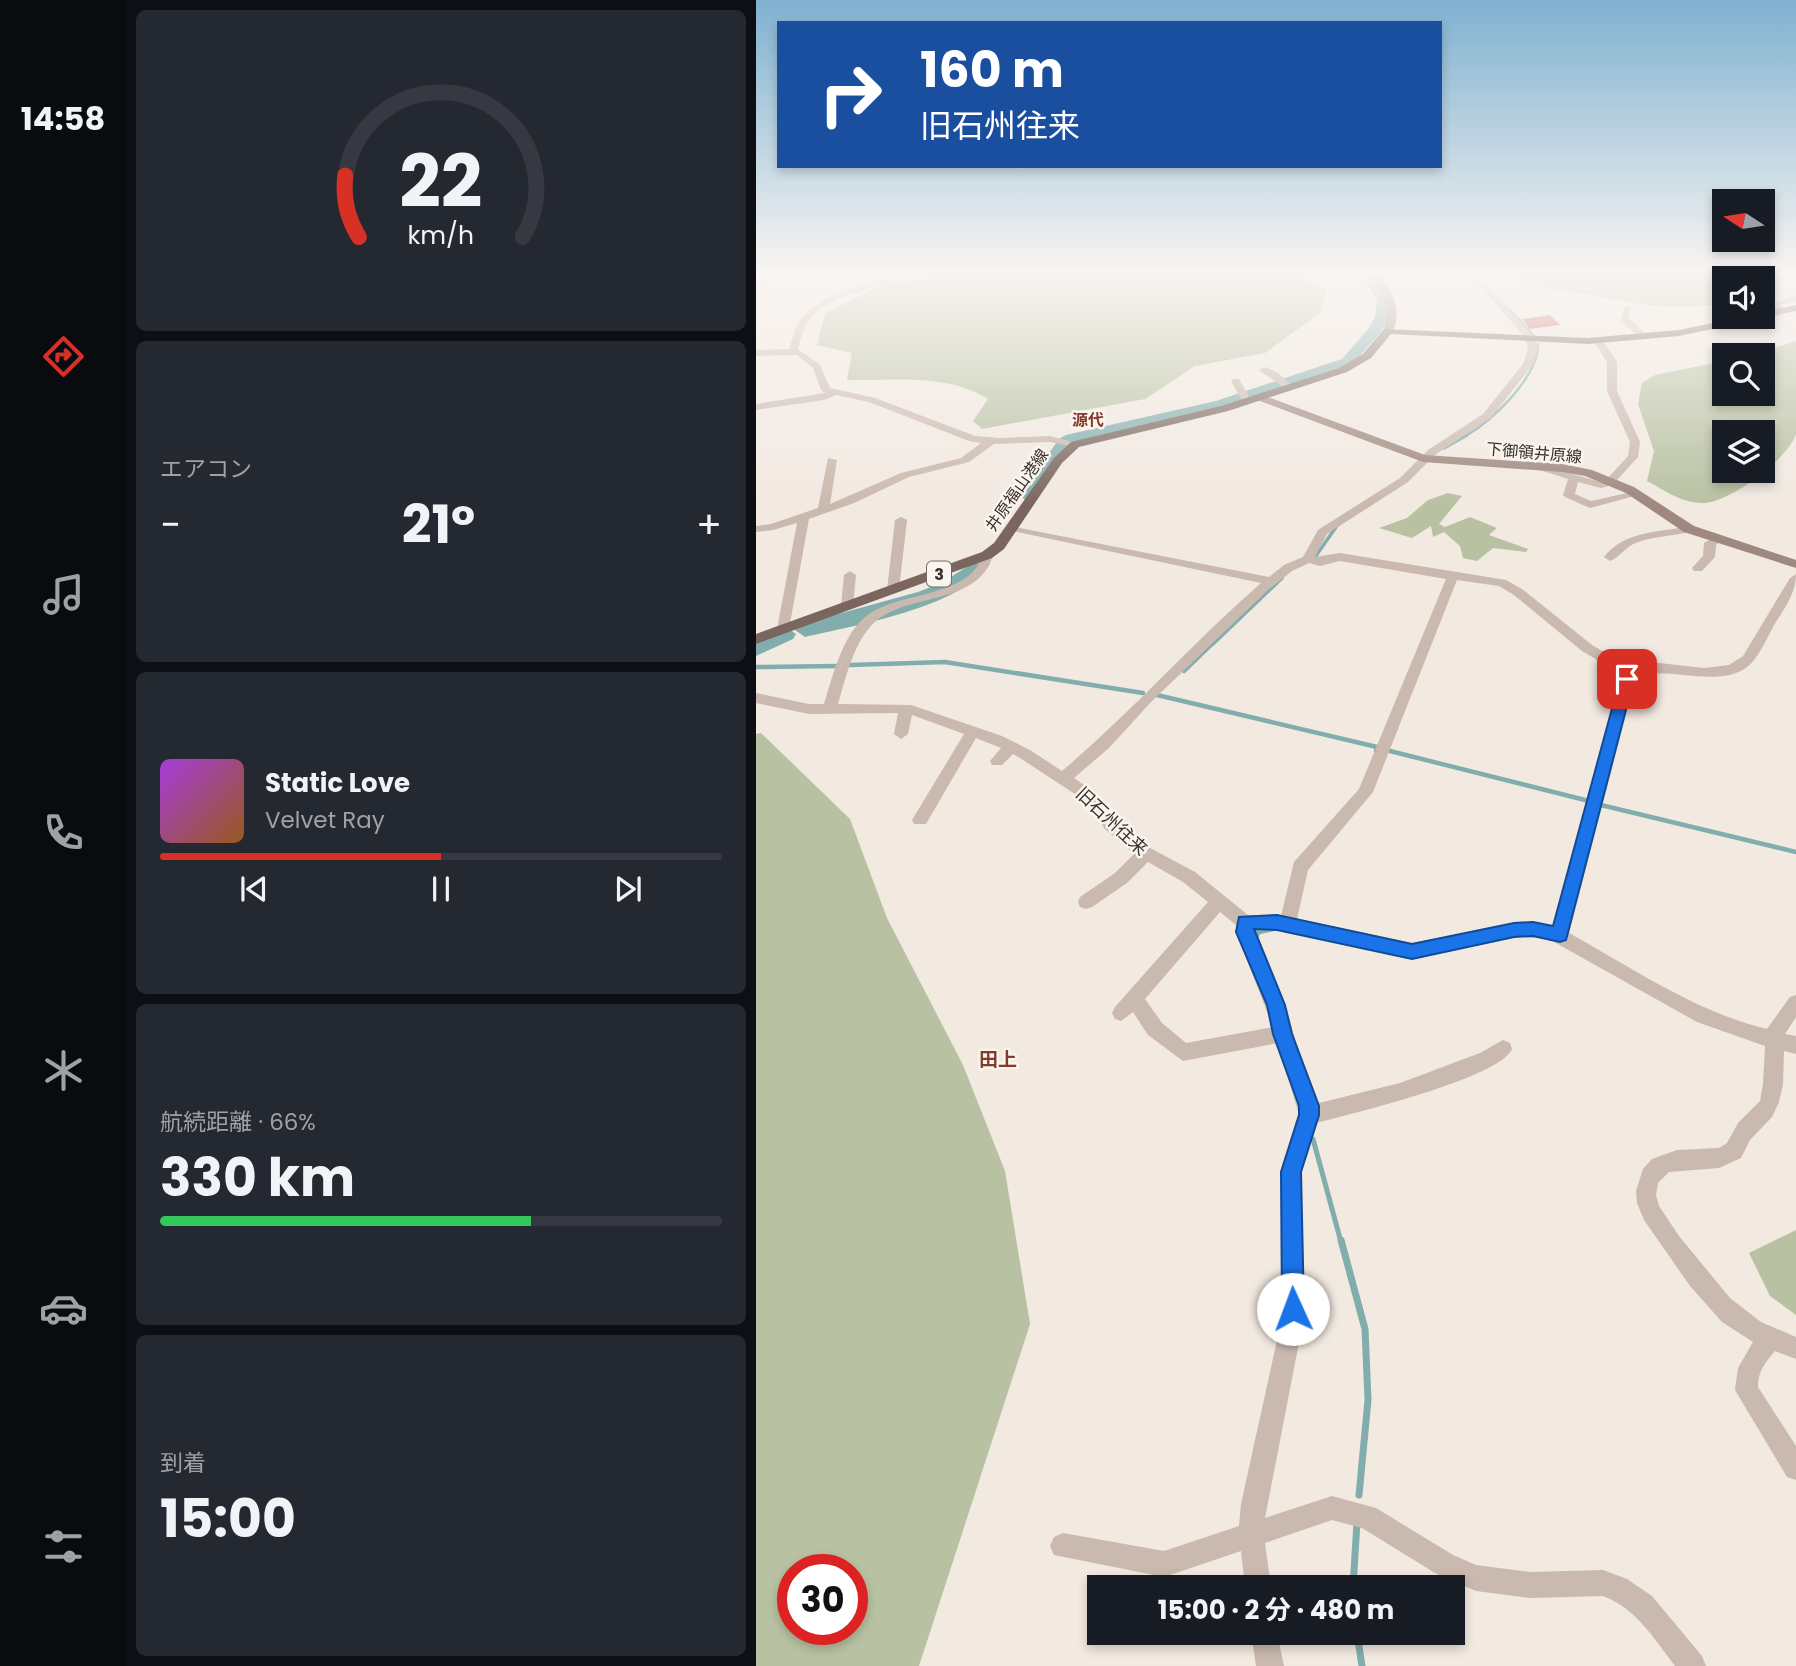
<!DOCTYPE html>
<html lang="ja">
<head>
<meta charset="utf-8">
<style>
  :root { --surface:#171b24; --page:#242831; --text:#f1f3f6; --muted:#9ea1a6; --line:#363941; --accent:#d93025 }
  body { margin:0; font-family:Poppins,"Noto Sans JP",sans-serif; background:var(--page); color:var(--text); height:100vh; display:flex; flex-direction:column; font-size:26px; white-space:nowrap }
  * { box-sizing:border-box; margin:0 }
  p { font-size:23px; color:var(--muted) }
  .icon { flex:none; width:38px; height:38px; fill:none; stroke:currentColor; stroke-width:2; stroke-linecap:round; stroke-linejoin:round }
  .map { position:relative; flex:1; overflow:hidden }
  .drawer { display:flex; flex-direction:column; gap:10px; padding:10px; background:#0d0f14; width:630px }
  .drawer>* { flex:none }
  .hud { position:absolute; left:21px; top:21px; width:665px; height:147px; border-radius:0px; box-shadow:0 4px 10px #0003; background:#1a4fa0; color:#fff; overflow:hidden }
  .needle { width:46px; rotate:282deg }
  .fabs { position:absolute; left:956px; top:189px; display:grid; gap:14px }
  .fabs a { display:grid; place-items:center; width:63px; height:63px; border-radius:0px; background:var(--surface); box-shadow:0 4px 10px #0003; font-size:35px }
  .speed { position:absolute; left:21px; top:1554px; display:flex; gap:14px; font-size:35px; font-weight:700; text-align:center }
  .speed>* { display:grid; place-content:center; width:91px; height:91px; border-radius:50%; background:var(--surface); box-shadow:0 4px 10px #0003; line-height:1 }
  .speed .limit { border:10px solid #d22; background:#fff; color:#111 }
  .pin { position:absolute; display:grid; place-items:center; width:60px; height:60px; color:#fff; margin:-30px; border-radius:14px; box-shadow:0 4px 10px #0006 }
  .me { position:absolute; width:77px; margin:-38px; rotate:358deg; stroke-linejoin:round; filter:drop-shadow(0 0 5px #0008) }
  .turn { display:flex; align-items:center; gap:24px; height:147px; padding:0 28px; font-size:32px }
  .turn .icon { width:91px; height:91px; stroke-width:2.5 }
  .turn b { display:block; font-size:49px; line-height:60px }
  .big { font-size:52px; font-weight:700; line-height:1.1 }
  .drawer .tile { flex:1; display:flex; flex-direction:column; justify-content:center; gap:10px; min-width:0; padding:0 24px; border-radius:10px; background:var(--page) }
  .drawer .dial { align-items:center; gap:0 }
  .dial svg { height:182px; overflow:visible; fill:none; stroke:var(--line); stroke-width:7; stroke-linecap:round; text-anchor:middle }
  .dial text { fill:var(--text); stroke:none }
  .song { display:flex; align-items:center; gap:21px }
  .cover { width:84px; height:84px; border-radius:10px; background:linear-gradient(135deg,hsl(280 70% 55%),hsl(30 70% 35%)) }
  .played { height:7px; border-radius:4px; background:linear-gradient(90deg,var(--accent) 50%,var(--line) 50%) }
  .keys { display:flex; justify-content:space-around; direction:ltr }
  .heat { display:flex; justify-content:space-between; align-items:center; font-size:38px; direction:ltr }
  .charge { height:10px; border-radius:5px; background:linear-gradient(90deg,#34c759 66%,var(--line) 0) }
  .trip { position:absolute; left:331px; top:1575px; width:378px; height:70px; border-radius:0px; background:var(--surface); box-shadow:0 4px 10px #0003; font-weight:700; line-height:70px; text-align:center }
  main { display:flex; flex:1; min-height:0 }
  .menu { display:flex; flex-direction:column; width:126px; justify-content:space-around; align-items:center; background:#090b0e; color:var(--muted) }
  .menu .icon { width:49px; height:49px }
  .menu .on { color:var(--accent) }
  .menu b { font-size:32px; color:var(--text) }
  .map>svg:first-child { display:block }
  .green { fill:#b8c1a2; fill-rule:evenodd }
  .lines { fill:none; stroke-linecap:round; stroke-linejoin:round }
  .stream-far4 { stroke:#82adad; stroke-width:2.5 }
  .stream-far3 { stroke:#82adad; stroke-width:3.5 }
  .stream-far2 { stroke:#82adad; stroke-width:4.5 }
  .stream-far1 { stroke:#82adad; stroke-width:5 }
  .stream { stroke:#82adad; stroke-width:7 }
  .river { fill:#82adad; fill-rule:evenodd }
  .building { fill:#be6754 }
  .street { fill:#cab9ae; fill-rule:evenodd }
  .secondary { fill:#9e887f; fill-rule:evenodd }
  .primary { fill:#7a665e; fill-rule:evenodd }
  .route { fill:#1a73e8; stroke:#114b97; stroke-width:2 }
  .labels { text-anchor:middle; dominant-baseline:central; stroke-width:5; stroke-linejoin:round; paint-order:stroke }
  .far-neighbourhood-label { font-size:16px; font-weight:bold; fill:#833a2a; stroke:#faf4ee }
  .far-street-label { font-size:16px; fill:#392f2c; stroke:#faf4ee }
  .shield { fill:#faf4ee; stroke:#736a66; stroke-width:2 }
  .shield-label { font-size:16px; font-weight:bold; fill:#392f2c }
  .street-label { font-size:18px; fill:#392f2c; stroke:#faf4ee }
  .neighbourhood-label { font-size:19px; font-weight:bold; fill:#833a2a; stroke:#faf4ee }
</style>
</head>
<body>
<main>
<nav class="menu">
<b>14:58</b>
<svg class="icon on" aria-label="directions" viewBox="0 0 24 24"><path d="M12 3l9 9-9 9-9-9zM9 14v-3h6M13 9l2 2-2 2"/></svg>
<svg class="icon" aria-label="music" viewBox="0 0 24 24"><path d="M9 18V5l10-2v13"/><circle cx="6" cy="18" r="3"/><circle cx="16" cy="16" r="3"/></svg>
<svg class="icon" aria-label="phone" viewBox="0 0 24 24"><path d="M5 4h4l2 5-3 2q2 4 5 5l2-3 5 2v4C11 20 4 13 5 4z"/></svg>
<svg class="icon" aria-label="climate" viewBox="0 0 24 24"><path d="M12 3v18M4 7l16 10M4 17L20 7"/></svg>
<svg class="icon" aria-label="car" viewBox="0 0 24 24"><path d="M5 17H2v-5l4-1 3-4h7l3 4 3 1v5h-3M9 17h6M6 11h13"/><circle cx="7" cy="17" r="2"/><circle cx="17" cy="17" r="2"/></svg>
<svg class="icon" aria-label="filters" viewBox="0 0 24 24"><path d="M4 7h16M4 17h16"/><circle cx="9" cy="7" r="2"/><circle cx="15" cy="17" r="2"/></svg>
</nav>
<section class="drawer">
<div class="tile dial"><svg viewBox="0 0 100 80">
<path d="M14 69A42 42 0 1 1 86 69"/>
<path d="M14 69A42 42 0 0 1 8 42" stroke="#d93025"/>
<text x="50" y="56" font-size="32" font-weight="700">22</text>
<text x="50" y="72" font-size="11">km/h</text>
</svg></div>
<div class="tile"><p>エアコン</p>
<div class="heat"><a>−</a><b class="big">21°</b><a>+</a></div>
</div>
<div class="tile">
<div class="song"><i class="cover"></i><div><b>Static Love</b><p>Velvet Ray</p></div></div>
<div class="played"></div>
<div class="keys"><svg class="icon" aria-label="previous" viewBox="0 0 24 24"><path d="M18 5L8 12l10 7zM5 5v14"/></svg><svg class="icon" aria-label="pause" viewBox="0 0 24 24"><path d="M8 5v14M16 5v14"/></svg><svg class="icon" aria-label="next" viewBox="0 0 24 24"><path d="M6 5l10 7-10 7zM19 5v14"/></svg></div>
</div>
<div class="tile"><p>航続距離 · 66%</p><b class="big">330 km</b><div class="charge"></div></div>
<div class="tile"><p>到着</p><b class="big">15:00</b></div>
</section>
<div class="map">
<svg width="1040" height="1666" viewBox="0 0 1040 1666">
  <rect width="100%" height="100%" fill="#f2e9e1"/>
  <!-- green -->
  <path class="green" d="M181,273H543L571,290L564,313L509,353L439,366L389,399L226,429L217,421L232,399C190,373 138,381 91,380L96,353L61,345L69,313L119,288Z
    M750,273H970L987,278H968V303C919,312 875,303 828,294C798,289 776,289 750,273Z
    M1040,341C1040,360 1040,420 1040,434C1032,459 972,504 946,503C926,503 908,490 891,481L898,451L882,404L886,383L899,375L968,361V394H1006V355H996ZM1006,432V471H968V432Z
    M692,493L706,496L683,524L689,527L714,517L741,528L733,535L772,549L770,552L737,548L721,561L707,558L704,546L688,532L677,537L675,526L656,538L623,528L651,518L672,500Z
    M5,733L94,819L131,918L207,1065L249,1171L274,1324L163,1666H0V734ZM37,1570H96V1629H37Z
    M1040,1230V1315L1014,1296L993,1253Z"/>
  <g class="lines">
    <!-- stream-far4 -->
    <path class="stream-far4" d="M753,309L779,337
      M708,437C736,421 782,378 782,344"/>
    <!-- stream-far3 -->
    <path class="stream-far3" d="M688,448L711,435
      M557,560L580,527
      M457,644L526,578"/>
    <!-- stream-far2 -->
    <path class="stream-far2" d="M94,665L189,662L387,693
      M0,667L83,666
      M428,671L458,642
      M401,695L621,747L620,751
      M634,751L833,801
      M845,805L1040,852"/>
    <!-- stream-far1 -->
    <path class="stream-far1" d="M500,937L502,932L516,929
      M557,1139L585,1242"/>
    <!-- stream -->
    <path class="stream" d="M585,1240L609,1329L612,1400L603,1495
      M597,1587L601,1522
      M601,1633L606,1666"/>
    <!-- river -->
    <path class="river" d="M604,273H616L635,301L633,317L624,333L596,365L469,408L317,443L278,500L272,501L263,496L303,439L310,435L460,401L586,359L613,328L619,317L621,301Z
      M225,558L234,564C203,608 100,625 49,637L39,630L42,625L162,592L185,583Z
      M30,627L40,634L37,639L0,656V641Z"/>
  </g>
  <!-- building -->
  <path class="building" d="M794,315L804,325L774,329L766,319Z"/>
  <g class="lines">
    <!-- street -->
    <path class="street" d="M2,273H10L4,289L0,292Z
      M151,273H168C135,290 75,287 51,323C46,330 45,341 42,349L64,365L74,388L119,398L219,436L243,438L294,436L324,444L319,447L294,442L238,444L213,462L153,477L98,503L53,519L33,629L27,633L22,632L21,629L41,523L17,530L0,532V526L15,524L62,508L72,458L81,460L74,504L145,473L205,458L225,443L213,441L113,402L80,395L68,400L0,410V404L69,393L65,390L57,368L41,355L0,356V350L33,349C37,339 38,328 45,319C69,290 117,281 151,273Z
      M712,273H721L777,336L782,349L777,364L735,418L680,454L652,482L571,534L559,557L584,553L750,580L766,589L836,645L875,668L903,663L948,668L973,665L987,656L1034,578L1040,574C1040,595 1027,610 1017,627C1011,638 1006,650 998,660C973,693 914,665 880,676L813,933C876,968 940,1012 1011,1029L1034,997L1040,995V1017L1029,1034L1040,1036V1054L1028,1051L1027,1084L1023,1102L1016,1117L994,1140L985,1158L963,1168L913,1172L902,1183L900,1195L903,1206L923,1236L974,1298L1005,1322L1040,1337V1359L1019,1351C1009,1363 1002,1371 1002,1387L1040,1446V1480L1031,1477L979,1390L982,1368L997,1342L966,1322L934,1286L888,1220L881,1203L880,1191L887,1169L896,1159L921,1150L963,1148L971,1143L982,1123L1004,1101L1007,1084L1009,1046L941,1022L791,938L758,937L656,959L521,929H498L529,1005L559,1104L644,1083L724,1053L747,1040L754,1043L756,1049C744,1078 595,1114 560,1123L545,1172L547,1322L509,1518L576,1496L620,1508L697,1555L720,1565L774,1572L847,1570L871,1579L896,1596L946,1656L950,1666H919C899,1640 880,1608 847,1596L774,1598L720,1591L679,1573L606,1528L576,1520L509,1543L515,1587H489L485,1551L408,1577L298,1555L294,1546L298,1537L307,1533L408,1551L483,1526L485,1504L525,1322V1172L543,1115L522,1043L427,1061L392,1035L377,1012L365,1021L359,1019L356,1013L359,1007L452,902L427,882L392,862L371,883L336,907L330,909L324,907L322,902L324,897L359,873L378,854L349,829L325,798L264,758L257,754L246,765H236L234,761L245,748L220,738L170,824H158L156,820L208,734L156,715L152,734L145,739L138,734L142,713L53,714L0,703V693L53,704H68C77,675 87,632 113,614C141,594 201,596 221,567C223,563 224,557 227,552L231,551L237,555C222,606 155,592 120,621C98,640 90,677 82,704L155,705L246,736L274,750L306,771C376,712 436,643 505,583L257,531L253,530V526L513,577L528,565L547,557L562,530L644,478L672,450L727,414L767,364L772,349L769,337ZM584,561L690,579L603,789L538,862L525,916L492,915L439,872L385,843L361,821L335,790L318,778L353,748L395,702L512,590L536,571L553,563L564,566ZM701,580L743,586L758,595L826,651L867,675L798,925L758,923L656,943L541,919L552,870L617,792ZM464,912L480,925V932L517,1027L430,1043L406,1023L389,999Z
      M1040,296V302L1024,305L1030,311L1029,313H1023L1014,304Z
      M868,307H874L873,318L890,335V339H884L865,320Z
      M842,337L845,338L861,362V391L884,442L882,457L861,480V484L845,488L822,482L819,494L835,501L880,491L886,494L834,508L809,497L807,495L812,479L771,466L776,463L845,482L850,480L872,456L874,442L851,391V362L837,340Z
      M508,367L521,372L537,386V390H531C522,382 512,377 503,370Z
      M477,379H483L496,402L494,404H488L475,381Z
      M145,517L151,520L143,590L137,594L131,590L139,520Z
      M933,526L937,527V531C919,536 899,536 882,542C870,546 864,557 854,561L848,557C869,530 903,533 933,526Z
      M960,536L966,540L960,545L959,557L946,571H938L936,568L947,556L948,543Z
      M94,571L100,575L97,606L91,610L85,606L88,575Z
      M495,1633H521L528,1666H500Z"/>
    <!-- secondary -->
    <path class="secondary" d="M613,273H622C637,292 647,310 636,333L627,331C637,307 627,292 613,273Z
      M501,396H509L669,455L806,464L836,470L878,487L938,526L1040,560V568L928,532L870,493L829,476L806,472L667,462L501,400Z"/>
    <!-- primary -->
    <path class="primary" d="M1040,305V311L923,336L832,344L635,334L615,358L591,372L472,411L323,447L306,463L248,549L236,558L0,644V634L226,552L238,543L298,458L315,442L465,406L583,368L607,354L628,329L832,338L923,330L985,317H1006V312Z"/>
  </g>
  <!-- sky -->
  <linearGradient id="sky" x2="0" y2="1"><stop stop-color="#7fb1d0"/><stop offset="0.54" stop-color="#f9f5f2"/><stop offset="1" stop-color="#f9f5f2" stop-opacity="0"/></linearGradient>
  <rect width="1040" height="506" fill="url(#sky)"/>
  <!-- route -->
  <path class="route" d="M871,674L878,679L810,940L804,942L777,936L758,937L656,959L521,930L498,929L529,1005L536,1034L563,1106V1115L545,1172L548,1309L545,1317L537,1320L529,1317L526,1309L525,1172L543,1115V1106L517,1034L511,1005L480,932L483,917L521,915L656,944L758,923L777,922L797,926L864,679Z"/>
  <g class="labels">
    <!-- far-neighbourhood labels -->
    <g class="far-neighbourhood-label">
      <text x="332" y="420">源代</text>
    </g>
    <!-- far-street labels -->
    <g class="far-street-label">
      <text transform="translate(778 453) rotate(5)">下御領井原線</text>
      <text transform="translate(261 490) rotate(-55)">井原福山港線</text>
    </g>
    <!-- shield labels -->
    <rect class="shield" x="171" y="561.5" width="24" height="25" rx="5"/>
    <g class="shield-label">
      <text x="183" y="574">3</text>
    </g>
    <!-- street labels -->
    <g class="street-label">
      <text transform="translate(356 821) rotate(43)">旧石州往来</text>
    </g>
    <!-- neighbourhood labels -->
    <g class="neighbourhood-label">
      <text x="242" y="1059">田上</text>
    </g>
  </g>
</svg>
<div class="fabs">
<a><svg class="needle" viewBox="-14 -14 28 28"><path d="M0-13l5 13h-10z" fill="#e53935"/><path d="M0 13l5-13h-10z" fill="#9ea1a6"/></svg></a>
<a><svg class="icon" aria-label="sound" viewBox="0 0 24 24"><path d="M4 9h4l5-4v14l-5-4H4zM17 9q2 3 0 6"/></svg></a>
<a><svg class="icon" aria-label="search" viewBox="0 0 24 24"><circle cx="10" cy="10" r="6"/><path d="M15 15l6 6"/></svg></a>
<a><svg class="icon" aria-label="layers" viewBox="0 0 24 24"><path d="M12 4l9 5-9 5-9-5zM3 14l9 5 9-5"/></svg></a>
</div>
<div class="speed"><div class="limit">30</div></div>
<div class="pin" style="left:871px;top:679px;background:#d93025"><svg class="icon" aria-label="arrive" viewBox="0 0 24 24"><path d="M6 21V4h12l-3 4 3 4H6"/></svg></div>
<svg class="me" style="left:537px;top:1309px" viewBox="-20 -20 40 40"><circle r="19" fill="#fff"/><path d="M0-13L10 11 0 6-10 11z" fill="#1a73e8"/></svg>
<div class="trip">15:00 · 2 分 · 480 m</div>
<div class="hud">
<div class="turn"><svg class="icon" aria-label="right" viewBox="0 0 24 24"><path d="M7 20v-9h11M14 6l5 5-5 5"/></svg><div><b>160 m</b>旧石州往来</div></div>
</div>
</div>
</main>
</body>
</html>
